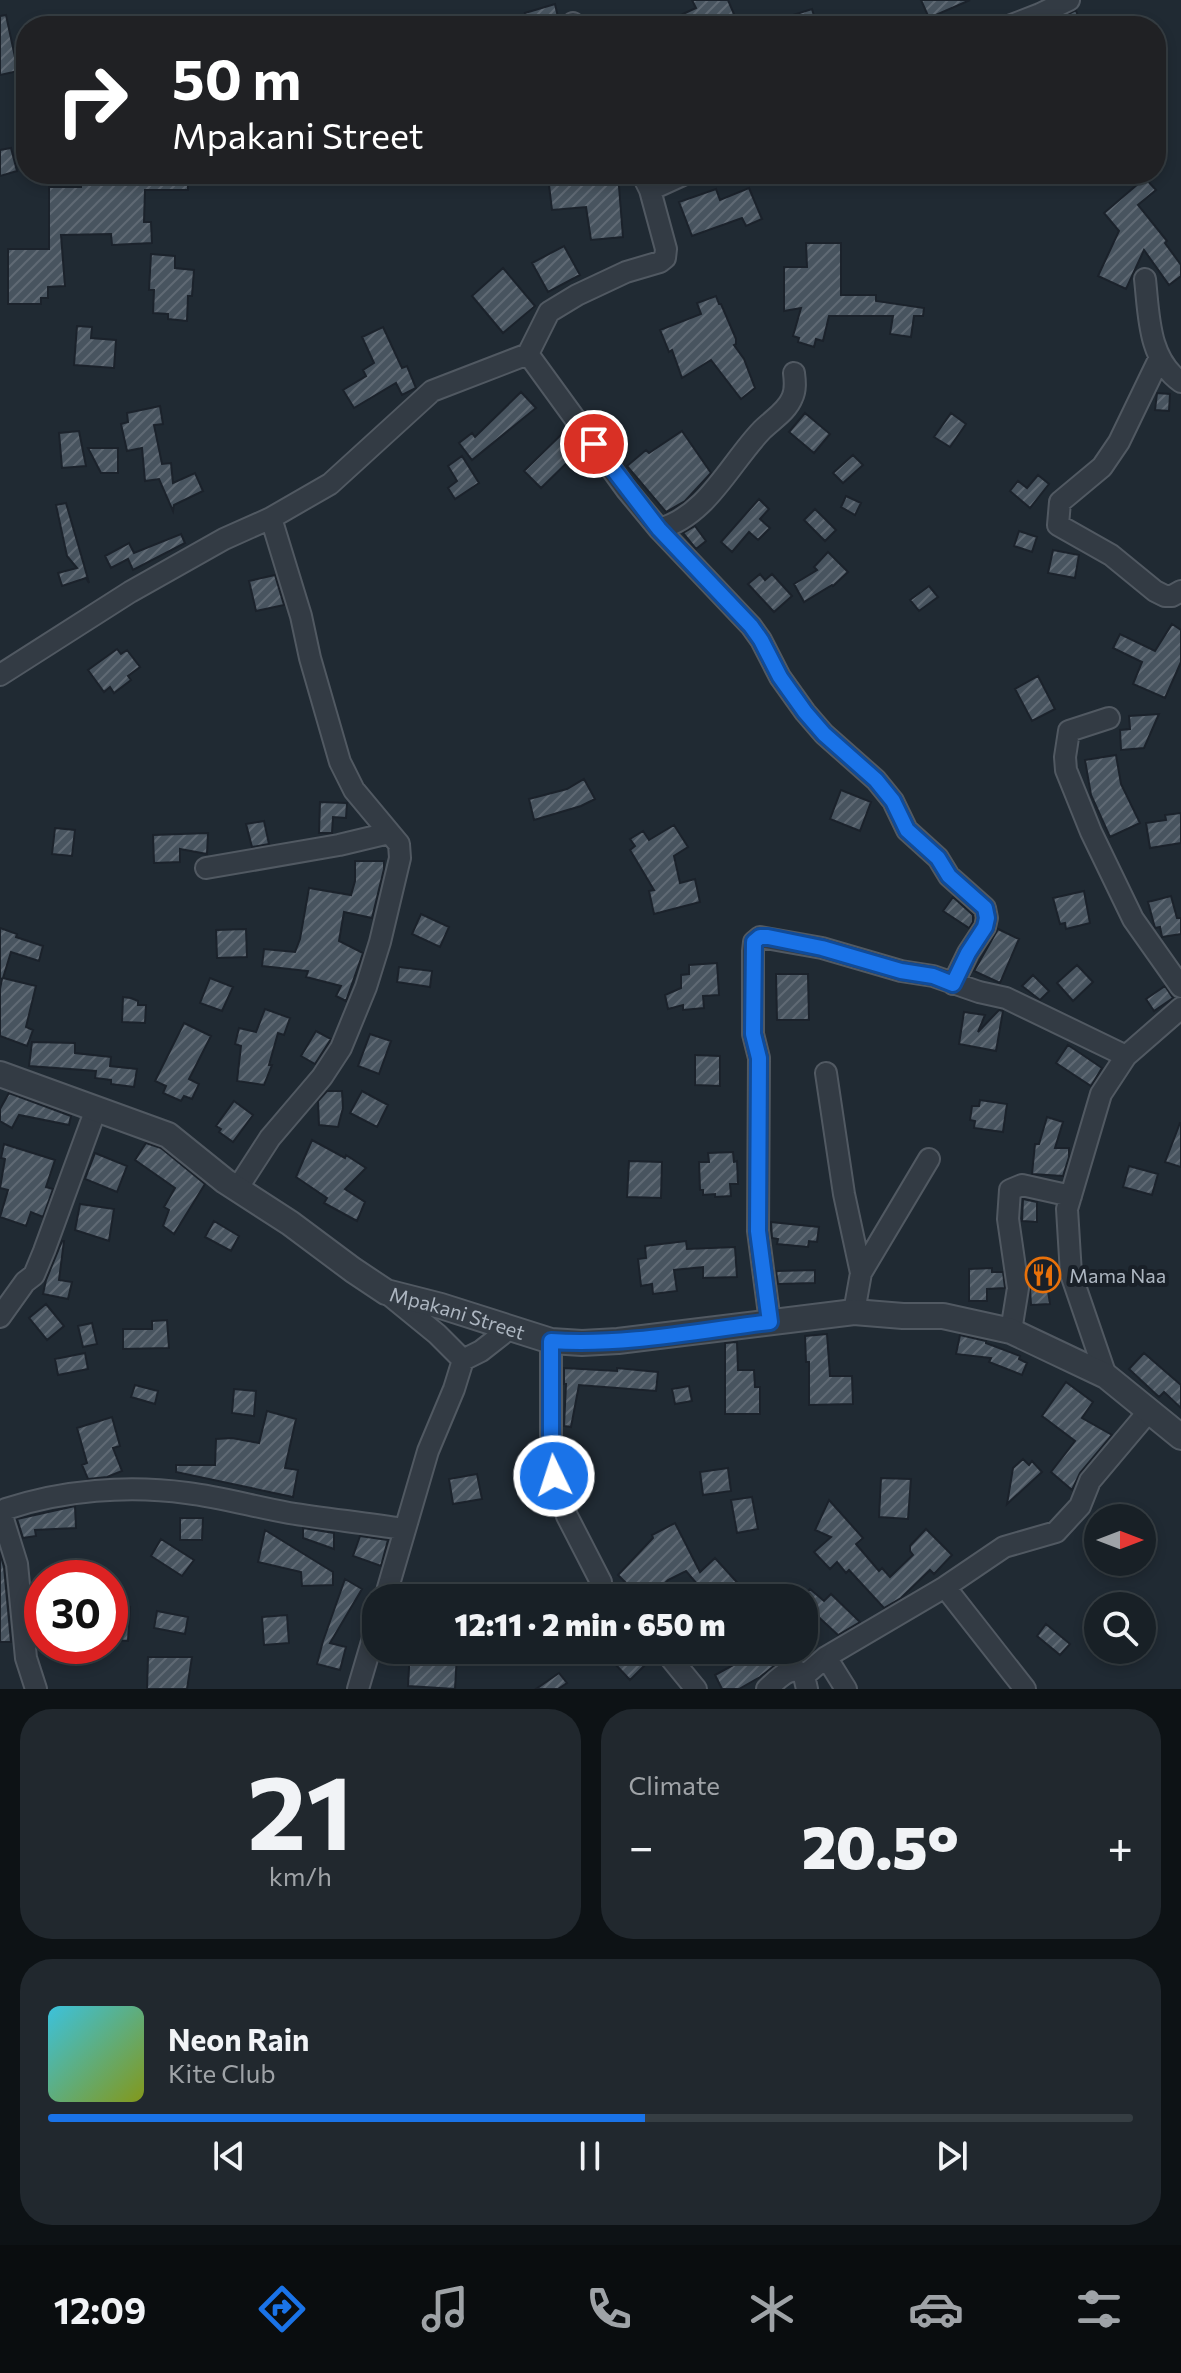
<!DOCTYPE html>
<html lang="en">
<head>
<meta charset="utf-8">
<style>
  :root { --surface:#182026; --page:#21282e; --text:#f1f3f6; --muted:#9fa3a7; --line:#363e43; --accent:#1a73e8 }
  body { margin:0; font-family:Commissioner,sans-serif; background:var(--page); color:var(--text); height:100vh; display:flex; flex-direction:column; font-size:30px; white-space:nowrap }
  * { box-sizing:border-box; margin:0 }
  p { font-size:26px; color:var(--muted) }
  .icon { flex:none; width:44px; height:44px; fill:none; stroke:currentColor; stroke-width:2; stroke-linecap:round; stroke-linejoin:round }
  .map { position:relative; height:1689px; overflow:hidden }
  .sheet { display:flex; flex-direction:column; gap:20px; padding:20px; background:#0d1215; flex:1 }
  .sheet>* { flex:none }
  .hud { position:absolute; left:16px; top:16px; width:1150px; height:168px; border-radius:32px; box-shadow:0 4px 12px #0003,0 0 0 2px var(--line); background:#202124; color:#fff; overflow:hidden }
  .needle { width:52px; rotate:90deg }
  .buttons { position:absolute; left:1084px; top:1504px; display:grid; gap:16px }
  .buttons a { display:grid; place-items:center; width:72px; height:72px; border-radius:50%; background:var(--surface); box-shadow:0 4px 12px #0003,0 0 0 2px var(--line); font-size:40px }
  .speed { position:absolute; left:24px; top:1560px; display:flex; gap:16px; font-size:40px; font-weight:700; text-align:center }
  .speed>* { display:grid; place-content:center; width:104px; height:104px; border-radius:50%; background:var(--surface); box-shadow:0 4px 12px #0003,0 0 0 2px var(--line); line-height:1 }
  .speed .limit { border:12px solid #d22; background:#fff; color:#111 }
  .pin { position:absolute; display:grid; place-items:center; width:68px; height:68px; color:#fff; margin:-34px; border:4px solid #fff; border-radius:50%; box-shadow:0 2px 8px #0007 }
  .me { position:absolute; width:88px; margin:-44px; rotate:356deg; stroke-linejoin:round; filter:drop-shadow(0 0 6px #0008) }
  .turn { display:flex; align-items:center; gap:28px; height:168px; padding:0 24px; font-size:36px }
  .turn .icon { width:104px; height:104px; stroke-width:2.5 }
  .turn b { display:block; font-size:56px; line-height:68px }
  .big { font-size:60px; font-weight:800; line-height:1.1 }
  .sheet .widget { flex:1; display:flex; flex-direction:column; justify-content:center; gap:12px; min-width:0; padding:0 28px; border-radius:32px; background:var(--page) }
  .sheet .dial { align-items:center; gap:0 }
  .dial b { font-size:104px; line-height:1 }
  .song { display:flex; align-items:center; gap:24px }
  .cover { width:96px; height:96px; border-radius:12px; background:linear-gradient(135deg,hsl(190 70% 55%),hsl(70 70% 35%)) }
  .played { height:8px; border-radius:4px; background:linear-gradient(90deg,var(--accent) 55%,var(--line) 55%) }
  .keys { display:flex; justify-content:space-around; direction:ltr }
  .heat { display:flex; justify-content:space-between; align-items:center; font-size:44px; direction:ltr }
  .sheet .tiles { flex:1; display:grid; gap:20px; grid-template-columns:1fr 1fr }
  .widget:last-child { grid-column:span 2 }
  .trip { position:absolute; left:362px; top:1584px; width:456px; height:80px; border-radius:32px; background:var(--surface); box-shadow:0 4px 12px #0003,0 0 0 2px var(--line); font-weight:800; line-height:80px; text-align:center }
  .dock { display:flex; height:128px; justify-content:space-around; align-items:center; background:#0a0d0f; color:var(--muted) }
  .dock .icon { width:56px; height:56px }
  .dock .active { color:var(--accent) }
  .dock b { font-size:36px; color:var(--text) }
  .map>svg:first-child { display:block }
  .building { fill:url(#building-hatch); stroke:#1b222b; stroke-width:2 }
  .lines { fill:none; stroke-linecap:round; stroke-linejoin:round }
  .minor-casing { stroke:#515962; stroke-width:24 }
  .tertiary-casing { stroke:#515962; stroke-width:28 }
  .minor { stroke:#333b44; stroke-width:20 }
  .tertiary { stroke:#333b44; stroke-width:24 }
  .route-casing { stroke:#114b97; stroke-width:20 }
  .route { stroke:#1a73e8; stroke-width:14 }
  .labels { text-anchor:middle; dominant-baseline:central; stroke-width:8; stroke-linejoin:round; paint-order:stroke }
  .poi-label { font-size:20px; fill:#adb6c1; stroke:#192028; text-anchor:start }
  .street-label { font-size:20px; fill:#adb6c1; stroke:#192028 }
</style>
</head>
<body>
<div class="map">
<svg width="1181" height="1689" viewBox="0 0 1181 1689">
  <defs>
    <pattern id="building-hatch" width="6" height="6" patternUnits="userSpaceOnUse" patternTransform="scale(2)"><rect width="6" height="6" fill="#48545f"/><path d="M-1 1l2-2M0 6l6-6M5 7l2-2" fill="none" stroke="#606a74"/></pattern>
  </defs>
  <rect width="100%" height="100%" fill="#202a33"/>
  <!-- building -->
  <path class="building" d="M692,0H728L739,26H657L696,8Z
    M921,0H970L929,18Z
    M555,4L560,26H529L525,13Z
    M812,9L817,26H769L768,23Z
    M1076,10L1081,26H1059L1057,20Z
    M6,15L18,71L0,75V16Z
    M11,148L17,171L0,176V150Z
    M188,174V190H145L144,222H151L152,243L112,245L111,234L61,235L65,286L48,287V298H41V304H8V249H49V187H81V175Z
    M555,174H618L623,237L591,240L586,207L552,210L549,185L559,184Z
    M1145,178L1156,190L1138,205L1167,241L1165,243L1181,265V276L1169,285L1144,250L1126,289L1098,276L1119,231L1104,213Z
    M749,188L762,219L746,226L742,218L692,236L679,202L716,189L720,200Z
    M806,243H841V295H876V301L924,308L923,316H914L911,337L890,334L893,316H829L823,341L816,339L814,347L798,342L799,338L793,336L801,308L784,311V267H807Z
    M564,246L580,275L548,292L532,263Z
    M151,254L175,256V268L194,270L192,296H188L187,321L168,319V314L153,313L154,290H149Z
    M503,268L535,306L503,333L472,296Z
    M716,296L719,304H721L736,339V344L734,345L744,359L755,388L741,399L711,360L682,378L672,350L669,352L660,330L701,314L697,303Z
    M77,326L92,327L91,338L116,340L114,368L74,365Z
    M383,327L402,368L407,366L416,388L402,395L396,383L354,408L343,390L366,376L363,370L374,363L362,337Z
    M521,392L536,408L472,460L459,443L472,433L475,437Z
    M1157,393L1170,394L1169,411L1155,410Z
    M160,406L163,424L154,425L162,464L171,463L173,483L195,473L203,491L174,505L173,511L159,479L145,481L142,448L127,451L121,424L128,422L127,413Z
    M805,413L830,434L814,453L789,432Z
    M951,413L966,424L950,447L934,437Z
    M79,431L86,466L62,468L59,433Z
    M682,431L711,473L685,501L666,512L627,466L646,450L649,453Z
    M563,433L580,450L541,488L524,471Z
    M88,448H118V473H101Z
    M853,455L863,465L843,483L833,473Z
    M462,456L479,483L455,499L448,488L457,481L448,466Z
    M1038,475L1049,484L1030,508L1010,491L1018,481L1027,488Z
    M846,496L861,503L855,515L841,507Z
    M759,499L769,509L760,519L770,528L758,540L749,532L732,552L721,542Z
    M66,503L84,565L89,583L86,578L62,586L58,573L77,568L67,556L56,505Z
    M815,509L836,530L825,541L804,520Z
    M695,526L706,541L696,549L683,533Z
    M1019,531L1037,537L1032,552L1014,546Z
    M181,534L185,543L133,570L128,559L111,568L105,556L129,543L134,553Z
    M1053,550L1079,555L1075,578L1048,573Z
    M828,552L848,572L833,586L832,585L804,602L794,584L817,570L814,567Z
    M760,574L765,580L772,574L792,596L774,612L748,584Z
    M275,575L284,605L256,611L249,581Z
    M929,586L938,597L919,611L910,600Z
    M1172,624L1181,630V662L1165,698L1133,684L1142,662L1113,648L1120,634L1155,651Z
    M117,649L121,654L127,650L140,667L128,676L131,680L114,693L110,687L104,692L88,670Z
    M1038,676L1055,709L1032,721L1015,689Z
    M1159,714L1144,748L1121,750L1120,730L1130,729L1129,716Z
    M1116,755L1121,784L1140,823L1110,837L1091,795L1085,760Z
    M584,779L595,799L581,806L534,820L529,799L567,789Z
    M841,790L871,802L860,831L830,819Z
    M320,802L347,803L346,818L333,817L332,833H319Z
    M1181,813V843L1150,848L1146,823L1166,820L1165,815Z
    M264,821L269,844L252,847L246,824Z
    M674,825L688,847L674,856L680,883L695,879L700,902L654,914L649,891L654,890L630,850L635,846L630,839L643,831L649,840Z
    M55,828L75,830L72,856L52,854Z
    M208,833L207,854L180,849V862L154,863L153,835Z
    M355,861H384V869L372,918L344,912L339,941L363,953L346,1001L336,996L341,986L306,977L308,971L262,966L264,949L295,952L300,939L309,888L351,895L355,881Z
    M1084,891L1090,923L1066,929L1065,923L1060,924L1053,898Z
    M1171,896L1177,918H1181V934L1162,937L1160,927L1155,928L1148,902Z
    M953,897L973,915V922L969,928L943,911Z
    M421,914L449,927L440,947L412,934Z
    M0,928L17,934L16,937L43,946L39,961L11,952L3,978L36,986L26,1027L33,1030L27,1046L0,1036V989L2,979L0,978Z
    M246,929L247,957L217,958L216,930Z
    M998,929L1019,939L1000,983L974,971Z
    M717,963L719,995L703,996L704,1008L683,1010V1005L668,1009L665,995L681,988V975L689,974V965Z
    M1077,965L1093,982L1073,1001L1057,983Z
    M399,967L432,971L430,987L397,982Z
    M776,974H808L809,1020H777Z
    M1033,975L1049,991L1040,1000L1022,986Z
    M210,978L233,987L222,1011L200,1003Z
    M1165,986L1173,998L1154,1011L1146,999Z
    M123,997L131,998L138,1001V1005H146L145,1023L122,1022Z
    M265,1009L290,1018L284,1035L278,1033L269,1065H272L264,1085L237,1081L241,1046L235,1044L239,1028L256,1032Z
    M999,1010L1003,1011L996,1051L959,1044L964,1012L985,1015L978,1032Z
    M184,1023L211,1036L189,1079L199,1084L192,1099L184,1096L181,1101L163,1093L166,1086L155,1081Z
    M316,1031L331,1039L315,1064L301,1056Z
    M370,1034L391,1041L379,1074L358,1066Z
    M32,1042L75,1043V1053L111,1057L110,1066L137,1069L134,1087L111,1084V1080L95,1078L96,1071L29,1066Z
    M1068,1045L1102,1068L1091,1086L1056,1063Z
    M695,1055L720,1056V1086L695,1085Z
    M327,1091H342L343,1108L338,1127L319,1125L318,1101Z
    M362,1091L388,1105L377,1127L350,1113Z
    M9,1093L71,1116L69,1125L19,1115L12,1128L0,1121V1109Z
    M980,1100L1007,1104L1003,1132L974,1128L975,1121L970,1120L972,1106H979Z
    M234,1101L253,1115L233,1142L219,1132L221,1129L216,1126Z
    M1047,1117L1063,1122L1055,1148H1069V1157L1063,1176L1032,1174L1035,1144H1039Z
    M1180,1123H1181V1167L1165,1162Z
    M312,1140L345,1158L346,1155L366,1168L345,1189L365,1202L357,1221L324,1203L327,1198L296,1177Z
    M146,1143L161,1148L205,1184L174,1234L163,1226L169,1210L164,1207L175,1188L135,1160Z
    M4,1144L55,1160L46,1187L53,1189L43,1217L31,1212L26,1226L0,1217L8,1190L0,1188L5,1159L1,1158Z
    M733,1152L734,1162L737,1161L738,1184H730L731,1196L715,1197V1194L703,1195V1190H700L699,1162H709L708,1153Z
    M95,1153L127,1166L117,1192L85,1179Z
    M629,1161L662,1162L661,1198L627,1197Z
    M1129,1166L1158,1174L1152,1195L1123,1187Z
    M1023,1199L1037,1202V1222L1022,1221Z
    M80,1204L114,1209L109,1241L75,1230Z
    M214,1221L239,1236L231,1251L205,1237Z
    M771,1222L819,1227L817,1242L809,1241L808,1247L777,1244L778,1239L772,1238Z
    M62,1241H64L59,1280L72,1282L68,1299L43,1294L46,1280Z
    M686,1241L687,1249L735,1247L737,1277L703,1278V1267L674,1270L677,1291L653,1294L652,1284L641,1286L638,1259L646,1258L645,1246Z
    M992,1268V1272H1003L1005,1288L987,1289V1301H969V1269Z
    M815,1270V1283L778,1284L776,1271Z
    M1045,1270L1050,1304L1031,1305L1029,1272Z
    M46,1304L64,1326L47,1340L29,1318Z
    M167,1320L169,1348L123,1349V1329H152V1321Z
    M92,1323L97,1344L83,1347L78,1326Z
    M827,1334L830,1376H852L853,1404L809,1405V1362H806L805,1336Z
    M960,1335L986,1341V1343L1020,1356L1019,1359L1027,1363L1022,1375L989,1362L991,1358L956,1354Z
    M737,1342L738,1370H754L755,1387H760V1414H725V1343Z
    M85,1353L88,1369L58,1375L55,1359Z
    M1144,1353L1181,1385V1408L1164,1392L1159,1397L1129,1369Z
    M564,1368L617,1371V1368L658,1372L656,1391L579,1385L571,1427L564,1426L566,1384H564Z
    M1066,1382L1093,1402L1082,1418L1112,1435L1080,1473L1072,1490L1051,1472L1075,1441L1042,1416Z
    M135,1385L158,1391L155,1404L131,1397Z
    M689,1386L692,1401L675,1404L672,1389Z
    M234,1389L256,1391L254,1416L232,1413Z
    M267,1411L296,1419L285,1468L298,1470L293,1497L176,1472V1465H215L216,1439L232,1438L259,1443Z
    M112,1417L120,1446L113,1448L122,1471L107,1477L88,1479L82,1465L87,1463L77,1428Z
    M1023,1459L1029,1465L1032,1461L1042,1472L1007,1504L1013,1468Z
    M728,1468L731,1491L703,1495L700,1472Z
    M477,1474L482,1499L453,1504L449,1479Z
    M881,1478L911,1479L908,1519L879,1517Z
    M752,1497L758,1529L737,1533L731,1500Z
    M829,1500L863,1538L856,1544L879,1571L882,1568L890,1577L913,1555L910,1551V1546L926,1529L952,1555L934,1574L930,1570L901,1598L884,1608L849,1570L846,1573L837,1562L830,1569L814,1552L831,1537L815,1530Z
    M75,1506L76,1528L35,1530L36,1536L23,1538L17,1519Z
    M180,1518H203L202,1540H180Z
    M675,1523L700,1572L715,1558L743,1589L733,1598H709L686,1571L668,1580L650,1598H641L618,1575L653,1538L652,1535Z
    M303,1528L334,1533V1549L303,1538Z
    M265,1530L333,1572V1585L302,1586L301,1572L258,1562Z
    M360,1536L388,1540L381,1566L353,1556Z
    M161,1539L194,1560L182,1576L151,1556Z
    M0,1553L4,1567L11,1642H0Z
    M345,1579L362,1589L330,1643L346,1647L340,1670L317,1664L323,1641Z
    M457,1583H482L483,1598H464Z
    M810,1589L824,1601L831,1594L860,1622L838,1635L812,1611L804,1620V1596Z
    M115,1606L130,1607L128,1641L114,1640Z
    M157,1611L188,1617L185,1634L154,1628Z
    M287,1615L289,1643L264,1645L262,1617Z
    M1046,1624L1070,1644L1060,1655L1037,1636Z
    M614,1650H651L653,1657L630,1680L616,1665L622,1659Z
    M743,1650H806L796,1658L778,1663L760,1677L739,1689H722L715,1675L748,1657Z
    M410,1651L457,1654L455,1689L408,1686Z
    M148,1657H192L187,1689H147Z
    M559,1673L567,1683L558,1689H536Z"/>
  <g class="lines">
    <!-- minor casing -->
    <g class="minor-casing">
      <path id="minor" d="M573,23L576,26
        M1009,26L1040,14L1069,0
        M650,190L685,174
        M1145,279C1149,315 1148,359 1181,382
        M528,354L626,489L659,529C707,516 730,463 762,430C772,420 787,411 792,398C796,390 795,381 794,373
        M1160,357L1119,442L1102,467L1060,502L1058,525L1111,555L1155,591L1165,596H1172L1181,591
        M659,529L751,626L761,640L780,677L805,712L824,734L876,780L893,801L907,830L938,858L949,876L985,908L987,918L985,927L968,953L953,984
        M0,675L130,592L224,539L271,518L330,484L432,391L528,354L549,312L577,295L626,272L660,262L665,258L666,249L650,190L642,174
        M1109,718L1069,731L1065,757L1066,770L1091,832L1133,919L1181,987
        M206,868L339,845L389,833
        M826,1073L844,1194L861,1273
        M237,1189L270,1138L322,1077L341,1048L366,987L380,942L400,858L399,844L354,790L340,762L310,658L301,616L271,518
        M388,1294L437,1334L463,1360
        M854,1312L861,1273L929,1159
        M0,1317L25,1282L34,1275L44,1251L96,1109
        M770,1322L758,1231L759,1058L753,1034V951L754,942L760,937L822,948L901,971L933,976L979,992L1006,998L1126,1056
        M1011,1331L1018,1288L1008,1219L1010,1190L1022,1185L1071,1196
        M551,1341V1434L554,1476L567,1516L601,1582
        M1106,1376L1071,1274L1067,1209L1101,1094L1126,1056L1181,1008
        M945,1587L1025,1689
        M385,1598L428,1451L454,1389L463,1360L481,1351L509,1329
        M664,1650L696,1689
        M826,1657L846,1689
        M36,1689L26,1658L17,1564L3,1519L6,1509C63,1490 128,1485 187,1493C221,1497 255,1507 289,1513C327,1519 365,1523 403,1529
        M358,1689L376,1628
        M767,1689C777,1680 792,1662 804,1676
        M807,1689L804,1676L826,1657L945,1587L1004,1547L1056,1532L1080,1506L1090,1481L1149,1411"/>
    </g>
    <!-- tertiary casing -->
    <g class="tertiary-casing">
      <g id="tertiary">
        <path id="s1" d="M0,1074L168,1135L225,1181L290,1223L353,1270L386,1292L441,1306L551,1341L582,1343L618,1341L854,1312L903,1316H943L1011,1331L1106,1376L1181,1437"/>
      </g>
    </g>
    <!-- minor -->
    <use href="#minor" class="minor"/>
    <!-- tertiary -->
    <use href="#tertiary" class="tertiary"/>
  </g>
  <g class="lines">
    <!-- route casing -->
    <g class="route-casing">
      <path id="route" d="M554,1476L551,1434V1341C624,1346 698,1331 770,1322L758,1231L759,1058L753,1034L754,942L760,937H768L822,948L901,971L933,976L953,984L968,953L985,927L987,918L985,908L949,876L938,858L907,830L893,801L876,780L824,734L805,712L780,677L761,640L751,626L659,529L594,444"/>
    </g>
    <!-- route -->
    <use href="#route" class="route"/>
  </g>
  <!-- icons -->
  <defs>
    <g id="restaurant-ring" transform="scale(1.8)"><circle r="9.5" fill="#192028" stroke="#e8710a" stroke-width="1.5"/><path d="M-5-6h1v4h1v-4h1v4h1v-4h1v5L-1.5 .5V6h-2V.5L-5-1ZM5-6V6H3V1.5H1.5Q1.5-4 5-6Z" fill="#e8710a"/></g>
  </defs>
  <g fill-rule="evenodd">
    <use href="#restaurant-ring" x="1043" y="1275"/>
  </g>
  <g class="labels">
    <!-- poi labels -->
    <g class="poi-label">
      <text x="1069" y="1275">Mama Naa</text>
    </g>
    <!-- street labels -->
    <g class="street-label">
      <text stroke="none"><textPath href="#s1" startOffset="522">Mpakani Street</textPath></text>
    </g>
  </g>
</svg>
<div class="buttons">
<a><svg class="needle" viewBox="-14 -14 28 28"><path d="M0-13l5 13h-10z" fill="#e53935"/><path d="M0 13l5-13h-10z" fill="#9fa3a7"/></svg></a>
<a><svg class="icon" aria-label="search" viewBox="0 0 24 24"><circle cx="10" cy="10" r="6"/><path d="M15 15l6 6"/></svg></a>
</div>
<div class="speed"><div class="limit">30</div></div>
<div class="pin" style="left:594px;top:444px;background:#d93025"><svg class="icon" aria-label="arrive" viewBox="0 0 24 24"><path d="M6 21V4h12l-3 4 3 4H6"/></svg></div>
<svg class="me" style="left:554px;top:1476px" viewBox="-20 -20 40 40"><circle r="17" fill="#1a73e8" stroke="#fff" stroke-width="3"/><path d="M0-11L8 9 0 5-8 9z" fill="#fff"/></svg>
<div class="trip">12:11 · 2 min · 650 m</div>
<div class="hud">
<div class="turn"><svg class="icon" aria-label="right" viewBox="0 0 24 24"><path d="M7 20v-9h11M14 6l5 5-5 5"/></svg><div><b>50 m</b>Mpakani Street</div></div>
</div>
</div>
<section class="sheet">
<div class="tiles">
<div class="widget dial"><b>21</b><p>km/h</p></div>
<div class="widget"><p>Climate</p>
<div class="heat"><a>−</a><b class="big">20.5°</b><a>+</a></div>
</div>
<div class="widget">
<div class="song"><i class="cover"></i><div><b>Neon Rain</b><p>Kite Club</p></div></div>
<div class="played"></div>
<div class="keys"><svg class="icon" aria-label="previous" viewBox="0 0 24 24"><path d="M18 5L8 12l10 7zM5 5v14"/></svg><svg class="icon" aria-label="pause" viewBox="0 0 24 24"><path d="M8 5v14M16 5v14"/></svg><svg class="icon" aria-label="next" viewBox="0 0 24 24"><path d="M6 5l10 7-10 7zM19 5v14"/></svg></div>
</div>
</div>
</section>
<nav class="dock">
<b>12:09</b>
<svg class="icon active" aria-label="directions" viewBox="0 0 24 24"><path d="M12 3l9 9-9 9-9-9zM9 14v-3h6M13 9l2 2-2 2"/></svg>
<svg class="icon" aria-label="music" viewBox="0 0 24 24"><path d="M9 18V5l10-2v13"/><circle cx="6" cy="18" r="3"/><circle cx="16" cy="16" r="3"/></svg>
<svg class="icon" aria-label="phone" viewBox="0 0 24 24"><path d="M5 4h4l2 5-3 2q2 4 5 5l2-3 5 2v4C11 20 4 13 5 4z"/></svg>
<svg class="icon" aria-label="climate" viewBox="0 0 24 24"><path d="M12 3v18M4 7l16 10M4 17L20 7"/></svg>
<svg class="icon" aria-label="car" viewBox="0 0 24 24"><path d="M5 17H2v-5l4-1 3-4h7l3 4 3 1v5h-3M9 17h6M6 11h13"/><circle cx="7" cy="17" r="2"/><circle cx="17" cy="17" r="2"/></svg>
<svg class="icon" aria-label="filters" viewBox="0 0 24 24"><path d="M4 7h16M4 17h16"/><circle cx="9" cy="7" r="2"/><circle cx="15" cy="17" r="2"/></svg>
</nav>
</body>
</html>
